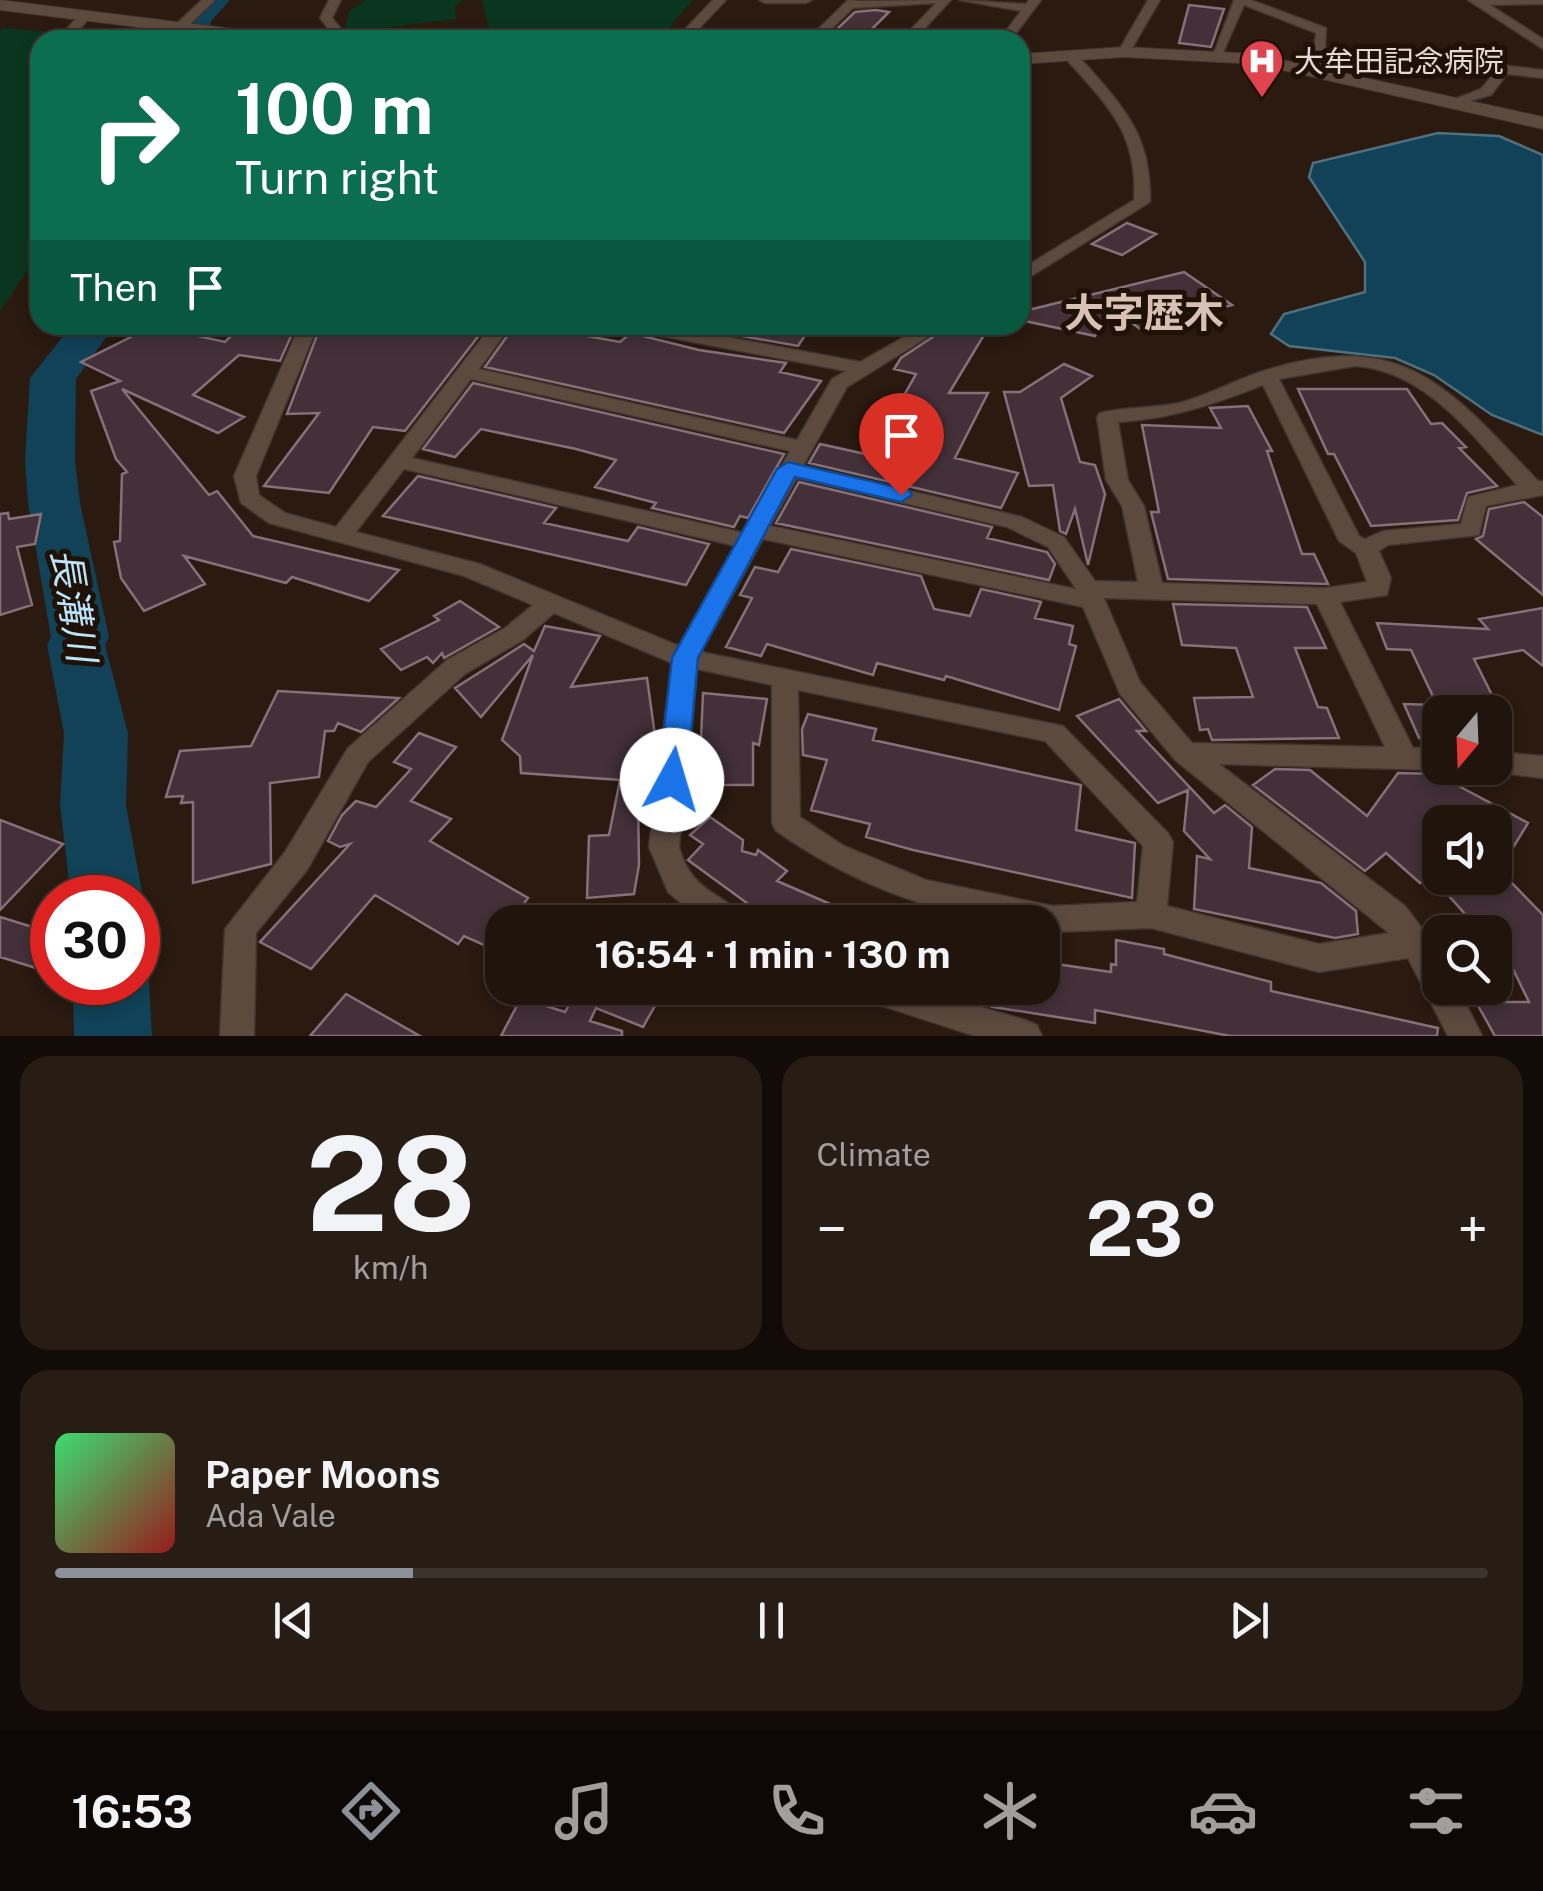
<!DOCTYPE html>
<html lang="en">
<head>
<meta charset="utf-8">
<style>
  :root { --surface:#20140c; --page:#281d15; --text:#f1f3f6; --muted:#a29e9d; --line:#3d332d; --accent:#8c9099 }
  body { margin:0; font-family:"Public Sans","Noto Sans JP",sans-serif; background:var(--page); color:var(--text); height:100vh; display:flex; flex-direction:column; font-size:38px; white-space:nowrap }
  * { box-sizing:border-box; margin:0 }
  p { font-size:32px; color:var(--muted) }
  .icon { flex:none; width:55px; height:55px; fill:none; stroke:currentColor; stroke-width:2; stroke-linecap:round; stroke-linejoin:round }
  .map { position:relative; height:1036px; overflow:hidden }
  .side { display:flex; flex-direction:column; gap:20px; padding:20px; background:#120b07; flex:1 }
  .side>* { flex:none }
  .top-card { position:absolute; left:30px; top:30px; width:1000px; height:305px; border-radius:30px; box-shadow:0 5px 15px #0003,0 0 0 2px var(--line); background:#0b6e4f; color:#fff; overflow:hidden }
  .needle { width:65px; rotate:199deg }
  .controls { position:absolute; left:1422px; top:695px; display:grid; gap:20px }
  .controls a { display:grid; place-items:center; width:90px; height:90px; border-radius:20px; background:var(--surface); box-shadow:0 5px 15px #0003,0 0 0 2px var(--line); font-size:50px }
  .speed { position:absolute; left:30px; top:875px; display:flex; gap:20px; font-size:50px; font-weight:700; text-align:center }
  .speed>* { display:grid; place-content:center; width:130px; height:130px; border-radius:50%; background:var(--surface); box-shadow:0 5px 15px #0003,0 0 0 2px var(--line); line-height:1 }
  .speed .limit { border:15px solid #d22; background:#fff; color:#111 }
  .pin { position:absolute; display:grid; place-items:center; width:85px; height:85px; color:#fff; margin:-102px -42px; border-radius:50% 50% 50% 0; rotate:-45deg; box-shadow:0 0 10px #0007 }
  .pin .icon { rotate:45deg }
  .me { position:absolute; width:110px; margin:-55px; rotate:6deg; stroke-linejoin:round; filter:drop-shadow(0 0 8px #0008) }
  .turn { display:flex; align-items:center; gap:35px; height:210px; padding:0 40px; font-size:45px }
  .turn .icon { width:130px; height:130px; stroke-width:2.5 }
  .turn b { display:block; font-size:70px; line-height:85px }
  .then { display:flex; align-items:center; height:95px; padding:0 40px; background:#0003; gap:20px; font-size:38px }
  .big { font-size:75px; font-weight:700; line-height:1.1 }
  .side .widget { flex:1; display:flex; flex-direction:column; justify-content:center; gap:15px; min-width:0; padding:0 35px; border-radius:30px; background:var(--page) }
  .side .dial { align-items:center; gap:0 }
  .dial b { font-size:130px; line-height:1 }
  .song { display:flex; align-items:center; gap:30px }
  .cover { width:120px; height:120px; border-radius:15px; background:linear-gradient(135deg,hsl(140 70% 55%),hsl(0 70% 35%)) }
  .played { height:10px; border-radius:5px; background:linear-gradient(90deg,var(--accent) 25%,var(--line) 25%) }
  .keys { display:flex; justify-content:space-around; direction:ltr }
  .heat { display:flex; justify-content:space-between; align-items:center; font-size:55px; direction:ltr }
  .side .tiles { flex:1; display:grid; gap:20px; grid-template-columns:1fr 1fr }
  .widget:last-child { grid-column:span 2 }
  .trip { position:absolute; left:485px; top:905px; width:575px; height:100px; border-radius:30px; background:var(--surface); box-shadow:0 5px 15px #0003,0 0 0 2px var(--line); font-weight:700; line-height:100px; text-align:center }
  .tab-bar { display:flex; height:160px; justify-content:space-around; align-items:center; background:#0d0805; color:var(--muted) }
  .tab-bar .icon { width:70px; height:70px }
  .tab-bar .on { color:var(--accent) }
  .tab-bar b { font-size:45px; color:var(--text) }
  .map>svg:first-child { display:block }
  .green { fill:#0a3620 }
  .water { fill:#114258; stroke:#51707d; stroke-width:2.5 }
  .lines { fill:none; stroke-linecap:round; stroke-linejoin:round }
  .river { fill:#114258; fill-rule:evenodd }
  .building { fill:#433039; stroke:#87707a; stroke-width:2.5 }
  .street-casing { stroke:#40342f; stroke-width:3 }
  .secondary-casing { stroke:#40342f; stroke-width:2 }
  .street { fill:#5c4a3e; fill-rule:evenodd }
  .secondary { fill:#5c4a3e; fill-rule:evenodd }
  .route { fill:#1a73e8; stroke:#114b97; stroke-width:2.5 }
  .labels { text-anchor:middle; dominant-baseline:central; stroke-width:10; stroke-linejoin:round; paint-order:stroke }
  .far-poi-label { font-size:30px; fill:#e5dad3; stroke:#201107; text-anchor:start }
  .water-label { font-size:38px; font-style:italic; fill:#b9e4fa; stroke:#201107 }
  .quarter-label { font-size:40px; font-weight:bold; fill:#d8c1b4; stroke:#201107 }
</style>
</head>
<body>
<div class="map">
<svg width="1543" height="1036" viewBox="0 0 1543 1036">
  <rect width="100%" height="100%" fill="#2a1a10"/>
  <!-- green -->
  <path class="green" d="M366,0H463L455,6L456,19L344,33L349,11Z
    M482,0H693L658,40H492Z
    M4,28L48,32L46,40H40V259L29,268L0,311V31Z"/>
  <!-- water -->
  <path class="water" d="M1438,133L1499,136L1543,155V435L1492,415L1434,375L1395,358L1289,346L1271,334L1284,314L1365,292V262L1309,177L1313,163Z"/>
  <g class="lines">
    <!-- river -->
    <path class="river" d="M202,0H230L211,21L207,40H179L184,19Z
      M72,325H115L76,379L75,460L80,503L109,637L105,645L128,733L126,805L143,898L138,909V898H71L60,805L64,733L47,645L51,637L28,503L25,460L30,378Z
      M138,958L149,982L152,1036H74L73,982H138Z"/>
  </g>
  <!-- building -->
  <path class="building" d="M1189,5L1224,9L1211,47L1179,43Z
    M855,12L876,10L889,12L869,32L838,28Z
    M1127,223L1156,234L1122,255L1092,244Z
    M1184,272L1232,305L1140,329L1110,306L1095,336L1020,320V312Z
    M242,325H296L280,361L239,355L193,395L244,417L218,433L122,389L209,495L217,491L253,536L399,570L369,601L292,577L286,583L184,556L205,584L144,611L121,578L114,542L120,541L122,474L127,472L116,459L91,391L120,381L81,362L153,326L225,342Z
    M321,325H487L405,431L373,427L329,493L264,486L319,413L287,414Z
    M515,325H558L553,330L620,342L631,333L699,350L786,363L780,372L821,381L784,433L485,367Z
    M718,325H812L798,346L714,331Z
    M951,325H990L949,393H988L955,458L1018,473L1001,508L809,463L820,444L870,455L916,374L894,369L901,358Z
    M1064,364L1092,376L1061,398L1080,462L1095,465L1105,494L1088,565L1075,509L1066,534L1060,531L1053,485L1029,486L1004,392H1020Z
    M473,383L784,454L748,518L740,516L734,527L652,508L656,503L595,487L616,460L576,449L481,429L455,457L423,449Z
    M1298,389H1407L1431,424L1442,423L1466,447L1459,448L1497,486L1467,493L1458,520L1371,526L1334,454H1328Z
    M1248,406L1272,451H1267L1302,554H1314L1328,584L1168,579L1151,512H1159L1142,425L1221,428L1210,408Z
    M418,476L556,508L544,523L628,541L638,527L709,544L686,585L383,516Z
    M799,482L992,527L987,538L1047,552L1055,564L1049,580L776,523Z
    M1524,502L1543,517V595L1476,539L1483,536L1489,509Z
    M8,513L9,519L41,514L35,544L17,547L32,605L0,615V514Z
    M791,549L921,576L934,609L970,616L981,589L1041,602L1035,618L1073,626L1069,644L1076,646L1059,710L946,676L944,680L877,663L873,675L767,644L761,656L726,647L752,598L740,595L755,567L778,572Z
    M460,601L499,627L444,658L442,653L433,663L427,657L401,670L381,649L439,620L434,616Z
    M1173,604L1307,607L1326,648H1295L1318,707L1327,708L1339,738L1212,740L1208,729L1200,730L1194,698L1253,697L1236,648L1182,645Z
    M1543,608V666L1523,650L1474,659L1495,701L1483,700L1489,712H1440V739L1419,738L1404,704L1437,705L1411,650L1387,649L1377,623L1488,629L1479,619Z
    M545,626L600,636L571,687L647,678L657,750L649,806L638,798L639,865L634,894L587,898L589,836L609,835L620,780L521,773L520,756L502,740L533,655L481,717L455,688L524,644L534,651Z
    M278,691L399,698L361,732L338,723L334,731H325L319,777L270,783L271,864L193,883V802L181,803L183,796L166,797L180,751L251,746Z
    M703,693L767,699L759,745L753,743V785H699Z
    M1119,699L1146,731H1137L1214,813L1225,805L1252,827L1249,868L1321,883L1356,911L1358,934L1335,938L1194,909L1197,856L1210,859L1184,831L1188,790L1158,803L1077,716Z
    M808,714L876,729L873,740L1081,785L1076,830L1135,843L1132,898L913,850L866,837L870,824L811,810L827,760L803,755L802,729Z
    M419,733L456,747L411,801L451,819L430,841L528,898L511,922H502V953L464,936L458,944L375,895L311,969L260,942L350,844L340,847L328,841L342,815L356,801L376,807L411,769L394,762Z
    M1275,769L1310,770L1367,816L1398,773L1436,774L1528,823L1495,877V822H1440V867L1420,883L1386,853L1365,871L1253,785Z
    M710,817L743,840L742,851L756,855L758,850L787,871L777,881L872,922H773L688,860L703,844L690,835Z
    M0,820L63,844L0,910Z
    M1433,878H1507L1543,915V1036H1495L1476,1002H1529L1495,932H1481Z
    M0,917L52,933V973L0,957Z
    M1116,940L1164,949V954L1271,982V991L1438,1028L1437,1036H1230L1095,1010V1023L993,1007L956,996V988H1042V962L1111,972V964L1116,965Z
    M549,988H665L643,1027L596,1008L590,1021L622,1031V1036H501L521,998L565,1012L573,998Z
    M346,994L420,1036H310Z"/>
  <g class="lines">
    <!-- street casing -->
    <g class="street-casing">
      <path id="street" d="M202,0H215L184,30H176V24Z
        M329,0H341L332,18L350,40H337L320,18Z
        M713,0H726L688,40H675Z
        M759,0H812L806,3H765Z
        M848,0L860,1L951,0L914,40H901L936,3L853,8L820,40H807Z
        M959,0L1026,4L1029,0H1041L1011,40H999L1021,11Z
        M1148,0H1160L1128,55H1120L1118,52Z
        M1234,0H1251L1326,28L1324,74L1312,71L1316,33L1244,5L1222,55L1212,58Z
        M1468,0H1543V4L1490,5L1543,39V49Z
        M82,12L92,15L70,40H57Z
        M1475,44H1483L1508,66L1543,70V78L1507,74L1491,95L1452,106V100L1481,89L1497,70L1475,50Z
        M1066,53H1076C1119,103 1152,131 1150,202L1020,283V270L1134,200C1138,133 1108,106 1066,59Z
        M300,325H318L256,476L259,495L285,513L336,527L492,325H511L479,369L797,440L832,379L846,371L635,331L626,325H664L860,362L925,325H947L847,387L803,466L1022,517L1064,537L1095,581L1138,582L1122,506L1106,480L1097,417L1100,413C1127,406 1156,409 1183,402C1210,394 1236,380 1263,371C1403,327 1448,386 1538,481H1543V495L1486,506L1479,535L1388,545L1379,551L1391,578L1387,595L1340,602L1413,748H1440V768H1447L1440,770L1219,764L1405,906L1440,952V988H1458L1482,1036H1448L1408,958L1319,972L1151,928L1053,932L1042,930V922C946,922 854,885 776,831L772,823V685L697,669L679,847C693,898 730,892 745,922H703L668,892L649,847L672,663L554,613L523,640L465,674L368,762L307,870L256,933L254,1036H220L225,929L285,852L348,748L447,660L505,628L533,605L464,576L269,523L241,503L234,476ZM1355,366C1425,370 1474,437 1517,485L1468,497L1461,524L1383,531L1365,539L1359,536L1279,379ZM471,379L790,451L744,533L412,458ZM1263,385L1339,541L1356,553L1367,582L1325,588L1162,583L1144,506L1128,480L1118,422C1171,419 1214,404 1263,385ZM404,469L736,546L679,646L480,564L356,532ZM797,478L1007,527L1048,547L1076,589L770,526ZM763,539L1083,607L1120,694L1175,760L1389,933L1319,944L1167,906L1173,842L1168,833L1063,726L701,652ZM1104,598L1317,604L1385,747L1192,743L1140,682ZM798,690L1045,741L1143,846L1137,902L1053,906L926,880L844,846L800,817Z
        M1495,752L1543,756V778L1485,771L1484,768H1495Z
        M853,988H916L1025,1020L1037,1025L1042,1036H975L858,998Z"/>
    </g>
    <!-- secondary casing -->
    <g class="secondary-casing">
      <path id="secondary" d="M0,0L282,35L290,40H242L0,10Z
        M1124,47L1256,54L1543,117V129L1256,64L1124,57L1020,64V54Z"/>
    </g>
    <!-- street -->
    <use href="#street" class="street"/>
    <!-- secondary -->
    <use href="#secondary" class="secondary"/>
  </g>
  <!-- route -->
  <path class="route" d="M788,462L909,490L912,495L901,502L795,477L698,658L687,780L683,788H662L658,780L672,658L777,469Z"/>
  <!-- icons -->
  <defs>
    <g id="hospital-pin" transform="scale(2.25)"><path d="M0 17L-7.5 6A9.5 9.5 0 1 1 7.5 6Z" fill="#e0444e" stroke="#201107"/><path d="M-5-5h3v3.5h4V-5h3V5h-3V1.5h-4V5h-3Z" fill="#fff"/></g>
  </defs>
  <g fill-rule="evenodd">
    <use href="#hospital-pin" x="1262" y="61"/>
  </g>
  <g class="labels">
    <!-- far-poi labels -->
    <g class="far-poi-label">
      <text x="1294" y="61">大牟田記念病院</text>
    </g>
    <!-- water labels -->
    <g class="water-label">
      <text transform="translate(74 605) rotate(81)">長溝川</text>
    </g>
    <!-- quarter labels -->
    <g class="quarter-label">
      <text x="1144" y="312">大字歴木</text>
    </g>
  </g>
</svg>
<div class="controls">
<a><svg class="needle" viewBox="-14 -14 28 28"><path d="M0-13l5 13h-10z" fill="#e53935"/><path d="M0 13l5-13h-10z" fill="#a29e9d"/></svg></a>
<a><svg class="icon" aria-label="sound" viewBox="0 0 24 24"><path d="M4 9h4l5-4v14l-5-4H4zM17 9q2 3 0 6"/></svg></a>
<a><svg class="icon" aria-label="search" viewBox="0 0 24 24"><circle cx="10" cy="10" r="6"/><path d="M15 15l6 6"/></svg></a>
</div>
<div class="speed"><div class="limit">30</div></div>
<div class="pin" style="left:901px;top:495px;background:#d93025"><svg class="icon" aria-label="arrive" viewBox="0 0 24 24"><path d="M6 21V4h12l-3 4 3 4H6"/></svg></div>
<svg class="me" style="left:672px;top:780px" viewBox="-20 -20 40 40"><circle r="19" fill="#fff"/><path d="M0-13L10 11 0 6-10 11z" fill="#1a73e8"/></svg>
<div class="trip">16:54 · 1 min · 130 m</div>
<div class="top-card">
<div class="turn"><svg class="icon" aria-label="right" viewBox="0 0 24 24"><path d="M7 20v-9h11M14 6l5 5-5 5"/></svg><div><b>100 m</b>Turn right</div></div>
<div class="then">Then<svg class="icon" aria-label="arrive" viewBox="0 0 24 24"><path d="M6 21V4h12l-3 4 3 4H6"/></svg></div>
</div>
</div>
<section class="side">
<div class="tiles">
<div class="widget dial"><b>28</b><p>km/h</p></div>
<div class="widget"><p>Climate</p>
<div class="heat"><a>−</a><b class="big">23°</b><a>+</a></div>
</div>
<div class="widget">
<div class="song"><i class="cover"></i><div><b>Paper Moons</b><p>Ada Vale</p></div></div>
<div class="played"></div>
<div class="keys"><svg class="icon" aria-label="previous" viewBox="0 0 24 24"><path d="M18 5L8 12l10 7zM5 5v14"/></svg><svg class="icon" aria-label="pause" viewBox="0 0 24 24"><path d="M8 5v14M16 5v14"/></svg><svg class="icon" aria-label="next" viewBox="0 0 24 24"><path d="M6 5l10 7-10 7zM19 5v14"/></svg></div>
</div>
</div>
</section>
<nav class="tab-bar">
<b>16:53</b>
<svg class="icon on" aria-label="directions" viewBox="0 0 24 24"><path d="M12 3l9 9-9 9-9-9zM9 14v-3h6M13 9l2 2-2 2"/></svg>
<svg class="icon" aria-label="music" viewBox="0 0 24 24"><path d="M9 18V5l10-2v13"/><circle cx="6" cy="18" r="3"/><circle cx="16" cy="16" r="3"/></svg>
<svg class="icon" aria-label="phone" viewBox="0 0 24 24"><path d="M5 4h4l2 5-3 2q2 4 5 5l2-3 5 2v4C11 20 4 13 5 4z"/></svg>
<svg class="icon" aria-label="climate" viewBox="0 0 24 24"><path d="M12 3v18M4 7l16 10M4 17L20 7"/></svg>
<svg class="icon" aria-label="car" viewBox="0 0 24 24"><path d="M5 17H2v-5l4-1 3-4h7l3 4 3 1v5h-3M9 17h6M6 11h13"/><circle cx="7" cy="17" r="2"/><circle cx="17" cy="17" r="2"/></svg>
<svg class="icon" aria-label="filters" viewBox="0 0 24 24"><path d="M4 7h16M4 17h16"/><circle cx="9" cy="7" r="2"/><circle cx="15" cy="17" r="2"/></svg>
</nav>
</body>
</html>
